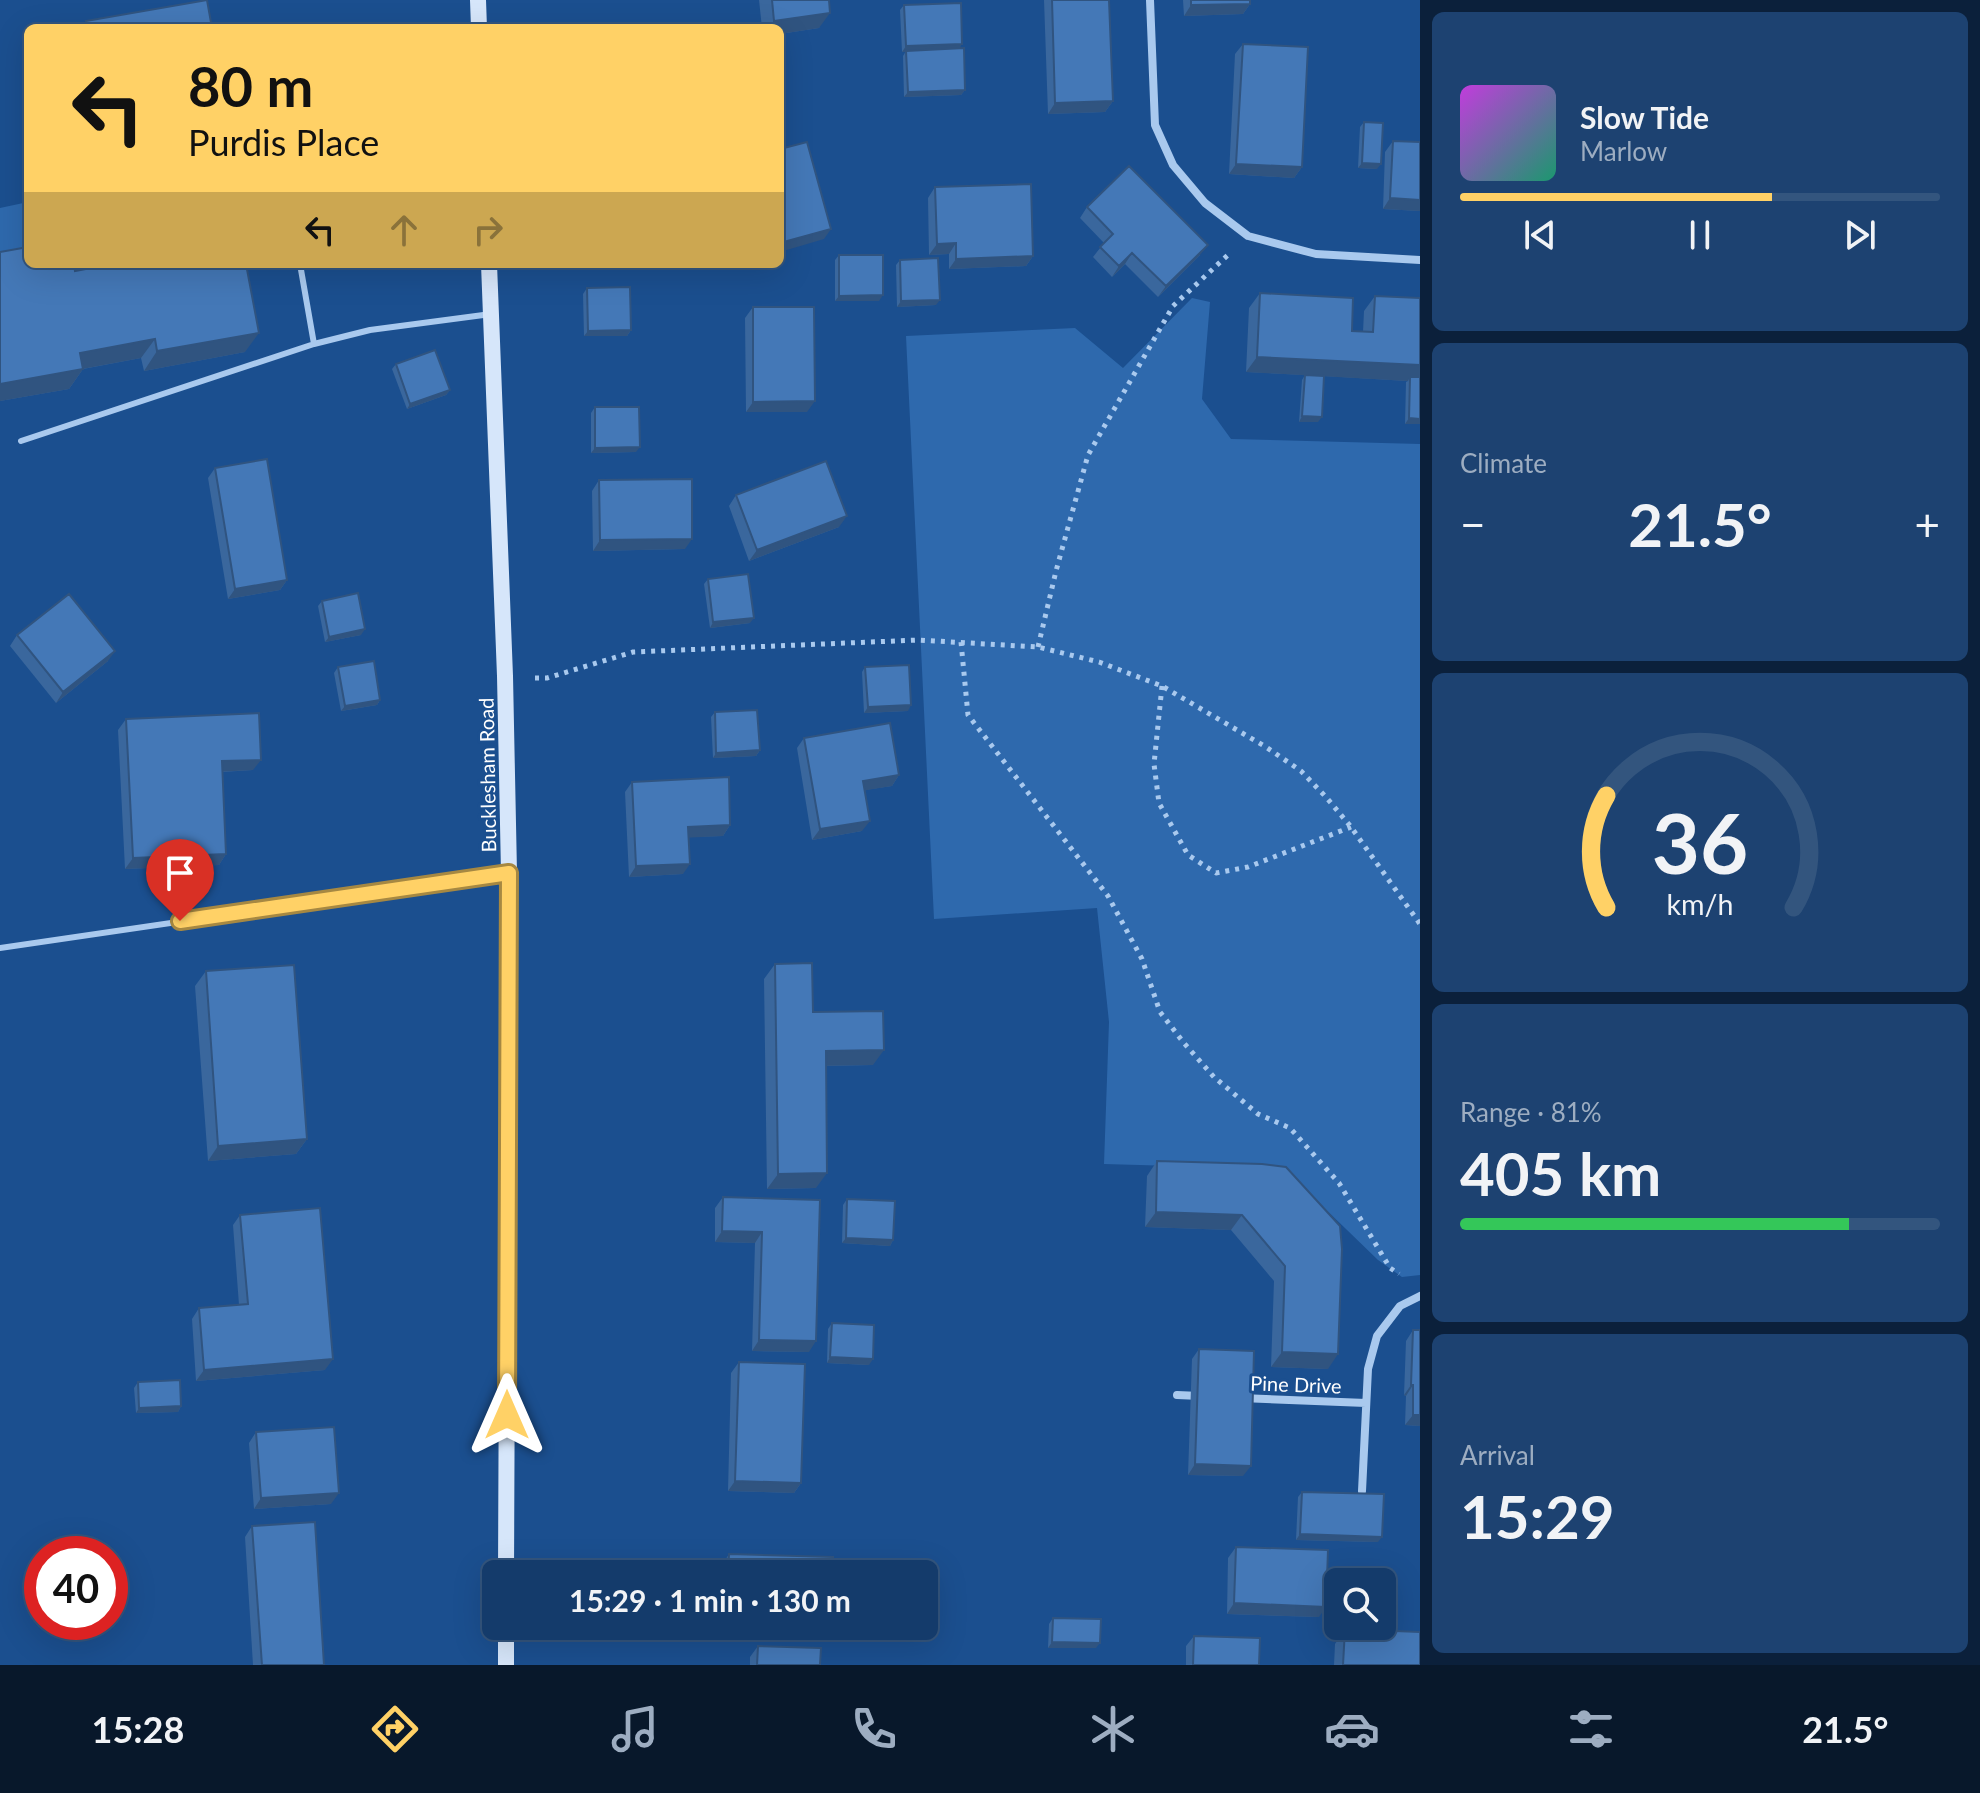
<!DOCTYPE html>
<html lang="en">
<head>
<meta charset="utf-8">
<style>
  :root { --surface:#143b6b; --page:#1d4271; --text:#f1f3f6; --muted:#9dadc1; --line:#33557e; --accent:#ffd166 }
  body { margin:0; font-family:Lato,sans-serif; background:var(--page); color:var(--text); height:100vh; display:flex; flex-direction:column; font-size:30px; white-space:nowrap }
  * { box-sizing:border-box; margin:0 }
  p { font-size:26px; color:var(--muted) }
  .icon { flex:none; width:44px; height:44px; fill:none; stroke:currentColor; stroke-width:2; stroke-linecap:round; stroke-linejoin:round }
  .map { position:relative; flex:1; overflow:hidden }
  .drawer { display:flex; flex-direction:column; gap:12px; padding:12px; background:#0b203b; width:560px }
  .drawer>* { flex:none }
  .hud { position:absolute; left:24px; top:24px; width:760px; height:244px; border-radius:12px; box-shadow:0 8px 32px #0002,0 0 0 2px var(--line); background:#ffd166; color:#111; overflow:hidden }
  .controls { position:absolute; left:1324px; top:1568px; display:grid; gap:16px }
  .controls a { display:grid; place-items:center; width:72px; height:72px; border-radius:12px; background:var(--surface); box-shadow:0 8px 32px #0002,0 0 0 2px var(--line); font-size:40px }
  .speed { position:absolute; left:24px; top:1536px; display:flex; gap:16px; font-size:40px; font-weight:700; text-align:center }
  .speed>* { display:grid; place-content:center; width:104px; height:104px; border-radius:50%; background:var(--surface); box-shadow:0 8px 32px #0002,0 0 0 2px var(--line); line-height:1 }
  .speed .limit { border:12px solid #d22; background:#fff; color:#111 }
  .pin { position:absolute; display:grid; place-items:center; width:68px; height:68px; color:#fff; margin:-82px -34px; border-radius:50% 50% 50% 0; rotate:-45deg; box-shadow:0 0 8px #0007 }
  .pin .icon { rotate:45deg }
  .me { position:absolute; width:88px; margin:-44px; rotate:0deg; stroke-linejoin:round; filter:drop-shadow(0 0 6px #0008) }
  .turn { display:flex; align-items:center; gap:28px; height:168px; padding:0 32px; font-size:36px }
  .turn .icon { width:104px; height:104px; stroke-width:2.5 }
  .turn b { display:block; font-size:56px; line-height:68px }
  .lanes { display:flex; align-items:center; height:76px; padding:0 32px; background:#0003; justify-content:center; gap:40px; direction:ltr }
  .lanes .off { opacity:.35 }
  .big { font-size:60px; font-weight:700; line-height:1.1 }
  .drawer .widget { flex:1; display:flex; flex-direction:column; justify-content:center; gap:12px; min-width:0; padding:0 28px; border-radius:12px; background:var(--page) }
  .drawer .dial { align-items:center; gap:0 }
  .dial svg { height:208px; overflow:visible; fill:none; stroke:var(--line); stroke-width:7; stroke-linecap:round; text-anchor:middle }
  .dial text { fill:var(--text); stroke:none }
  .song { display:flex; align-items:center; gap:24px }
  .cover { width:96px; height:96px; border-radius:12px; background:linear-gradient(135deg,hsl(290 70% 55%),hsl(160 70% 35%)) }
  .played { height:8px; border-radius:4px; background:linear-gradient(90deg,var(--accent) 65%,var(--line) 65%) }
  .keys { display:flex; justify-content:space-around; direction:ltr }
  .heat { display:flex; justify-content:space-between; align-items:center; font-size:44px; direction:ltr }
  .charge { height:12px; border-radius:6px; background:linear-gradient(90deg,#34c759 81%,var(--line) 0) }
  .trip { position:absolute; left:482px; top:1560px; width:456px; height:80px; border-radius:12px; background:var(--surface); box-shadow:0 8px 32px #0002,0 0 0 2px var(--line); font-weight:700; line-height:80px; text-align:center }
  .tabs { display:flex; height:128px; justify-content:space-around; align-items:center; background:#08182b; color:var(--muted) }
  .tabs .icon { width:56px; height:56px }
  .tabs .current { color:var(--accent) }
  .tabs b { font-size:36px; color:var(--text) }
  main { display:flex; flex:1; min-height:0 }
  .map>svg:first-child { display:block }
  .green { fill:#2e69ad }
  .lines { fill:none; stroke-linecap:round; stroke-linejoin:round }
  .path { stroke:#a9c9ee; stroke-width:5; stroke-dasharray:4 6; stroke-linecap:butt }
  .lane { stroke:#a9c9ee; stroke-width:6 }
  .street { stroke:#a9c9ee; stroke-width:8 }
  .secondary { stroke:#d6e6fa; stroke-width:16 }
  .wall { fill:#3a679d }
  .shaded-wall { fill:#305480 }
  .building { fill:#4478b7; stroke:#305480; stroke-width:2 }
  .route-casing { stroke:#a68842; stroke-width:20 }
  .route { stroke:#ffd166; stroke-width:14 }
  .labels { text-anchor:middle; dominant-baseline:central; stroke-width:6; stroke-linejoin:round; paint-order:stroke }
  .street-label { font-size:20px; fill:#fff; stroke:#1b4f8f }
</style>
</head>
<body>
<main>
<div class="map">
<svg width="1420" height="1665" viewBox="0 0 1420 1665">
  <rect width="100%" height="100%" fill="#1b4f8f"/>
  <!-- green -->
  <path class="green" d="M28,202V264L0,269V208Z
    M1192,298L1210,302L1202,399L1231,439L1420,444V1275L1402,1277L1378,1260L1284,1169L1104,1164L1109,1022L1097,908L934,919L906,336L1075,328L1123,368Z"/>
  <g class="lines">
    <!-- path -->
    <path class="path" d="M961,642L968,715L1108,896L1142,959L1160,1012L1184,1043L1214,1077L1258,1114L1290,1128L1339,1183L1390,1268L1399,1274
      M1038,647L1056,571L1088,455L1173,306L1230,253
      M535,678H547L633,652L918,640L1038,647L1099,662L1162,686L1266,747L1301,771L1326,797L1351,827L1420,924
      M1162,686L1154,764L1159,803L1188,855L1216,873L1248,867L1351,827"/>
    <!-- lane -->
    <path class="lane" d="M300,264L314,344
      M21,441L314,344L370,330L491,314
      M0,948L505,874"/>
    <!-- street -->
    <path class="street" d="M1150,0L1155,125L1173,165L1205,203L1248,236L1316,254L1420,260
      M1177,1395L1200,1396
      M1241,1398L1366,1403
      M1362,1491L1368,1369L1377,1336L1400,1306L1420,1296"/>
    <!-- secondary -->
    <path class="secondary" d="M478,0L479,28
      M489,264L505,676L509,873L506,1574
      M506,1665V1626"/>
  </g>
  <!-- wall -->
  <path class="wall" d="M759,0H829L819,28L780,34V28H762Z
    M1044,0H1109L1113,101L1105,112L1048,114Z
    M1183,0H1250V4L1243,14L1184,16Z
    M904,5L962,44L959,48L965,90L961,95L904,97L903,56L906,51L902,52L900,10Z
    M86,21L89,28H81Z
    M1243,44L1302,167L1294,178L1229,174L1235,54Z
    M1364,122L1377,169L1358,168L1360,127Z
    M1393,141L1420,211L1383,209L1385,152Z
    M935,187L1033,256L1026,266L949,269V254L929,255L928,198Z
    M1087,207L1200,255L1158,297L1125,264L1112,277L1093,257L1104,243L1080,218Z
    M0,252L75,271L245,352L144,371L141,358L83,369L69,389L0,401Z
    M839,255L879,301H835V260Z
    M900,260L936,305L897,307L896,265Z
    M587,288L631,330L627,336H584L583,294Z
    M1260,293L1352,331L1363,332L1364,311L1375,296L1420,298V424H1405L1406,382L1408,381L1324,376L1318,422H1299L1302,380L1305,375L1246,372L1249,308Z
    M753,307L807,412H746L745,318Z
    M396,364L450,390L446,395L407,409L392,369Z
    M595,407L636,452L591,453V413Z
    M215,468L287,580L280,590L228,599L208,478Z
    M599,480L685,549L593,551L592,491Z
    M736,495L839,527L749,561L729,506Z
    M708,579L750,623L710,628L704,584Z
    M322,601L361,635L325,642L318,606Z
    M17,635L108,661L56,703L10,646Z
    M338,667L380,700L377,705L341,711L334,673Z
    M865,667L908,711L864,713L862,672Z
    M715,712L760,750L756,756L713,758L711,717Z
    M126,719L253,770L222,772L226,854L219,865L125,869L118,730Z
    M804,738L899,775L892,786L864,790L862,831L812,840L797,748Z
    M632,782L730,825L723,836L689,837L683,874L629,877L625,792Z
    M775,964L813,1012L873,1065L826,1066L816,1188L767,1189L764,979Z
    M206,971L307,1139L296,1154L208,1161L195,986Z
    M1157,1161L1262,1164L1328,1369L1271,1367L1274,1281L1231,1230L1145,1227L1147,1176Z
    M723,1197L820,1200L809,1352L752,1351L755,1243L715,1242V1208Z
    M847,1199L893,1240L890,1246L842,1243L843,1205Z
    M240,1215L325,1370L196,1381L192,1319L199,1308L239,1305L233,1225Z
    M832,1323L869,1365L827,1363L828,1329Z
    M1413,1330H1420V1426L1405,1425L1406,1396L1404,1395L1406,1341Z
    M1199,1349L1243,1476L1188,1475L1192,1359Z
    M739,1362L801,1483L794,1493L728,1491L731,1373Z
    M138,1382L181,1406L178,1412L136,1413L134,1388Z
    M256,1432L331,1504L254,1509L249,1443Z
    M1302,1492L1378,1542L1296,1540L1298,1497Z
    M252,1526L324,1665H253L245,1537Z
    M1236,1547L1319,1617L1227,1614L1228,1558Z
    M729,1554L833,1574H721L722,1565Z
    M1053,1618L1096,1648H1048L1049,1624Z
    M1345,1629L1420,1665H1334L1335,1644Z
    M1194,1636L1259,1665H1186V1646Z
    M758,1646L820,1665H750V1657Z"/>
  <!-- shaded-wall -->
  <path class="shaded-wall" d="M1250,4L1243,14L1184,16L1191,5Z
    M830,13L819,28L780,34V28H769L774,21Z
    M962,44L958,50L902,52L906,46Z
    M965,90L961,95L904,97L908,92Z
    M1113,101L1105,112L1048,114L1055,103Z
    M1362,163L1381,164L1377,169L1358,168Z
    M1236,164L1302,167L1294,178L1229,174Z
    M1390,198L1420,200V211L1383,209Z
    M831,229L824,239L780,252V243Z
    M956,243L949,254L929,255L937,244Z
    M1208,245L1200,255L1158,297L1166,286Z
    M1132,253L1125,264L1112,277L1119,266Z
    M1033,256L1026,266L949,269L956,259Z
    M883,295L879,301H835L839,296Z
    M940,300L936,305L897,307L901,301Z
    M631,330L627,336H584L588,331Z
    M259,333L245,352L144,371L157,351Z
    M155,339L141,358L66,372L80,353Z
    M1257,357L1420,365V381L1410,377L1408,381L1246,372Z
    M83,369L69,389L0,401V384Z
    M450,390L446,395L407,409L410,404Z
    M815,401L807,412H746L753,402Z
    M1302,416L1322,417L1318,422H1299Z
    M1409,418L1420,419V424H1405Z
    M640,447L636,452L591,453L595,448Z
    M847,516L839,527L749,561L757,550Z
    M692,539L685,549L593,551L600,540Z
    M287,580L280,590L228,599L235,589Z
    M754,618L750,623L710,628L713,622Z
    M365,629L361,635L325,642L329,637Z
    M115,651L108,661L56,703L63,692Z
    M380,700L377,705L341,711L345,706Z
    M911,705L908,711L864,713L868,707Z
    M760,750L756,756L713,758L716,753Z
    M261,760L253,770L215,772L222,761Z
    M899,775L892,786L855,792L863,781Z
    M870,821L862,831L812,840L820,829Z
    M730,825L723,836L681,838L688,827Z
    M226,854L219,865L125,869L133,858Z
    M690,864L683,874L629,877L636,866Z
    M884,1050L873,1065L815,1066L826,1051Z
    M307,1139L296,1154L208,1161L218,1146Z
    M827,1173L816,1188L767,1189L778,1174Z
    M1156,1212L1242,1215L1231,1230L1145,1227Z
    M722,1231L762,1232L755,1243L715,1242Z
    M846,1238L893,1240L890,1246L842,1243Z
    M759,1340L816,1341L809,1352L752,1351Z
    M1282,1352L1338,1354L1328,1369L1271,1367Z
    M830,1357L873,1359L869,1365L827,1363Z
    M333,1359L325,1370L196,1381L204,1370Z
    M1411,1385H1413L1406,1396L1404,1395Z
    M181,1406L178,1412L136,1413L139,1408Z
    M1413,1415H1420V1426L1405,1425Z
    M1195,1464L1251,1466L1243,1476L1188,1475Z
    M735,1481L801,1483L794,1493L728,1491Z
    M339,1493L331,1504L254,1509L261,1498Z
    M1300,1534L1382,1537L1378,1542L1296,1540Z
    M1234,1603L1326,1607L1319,1617L1227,1614Z
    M722,1626H829L824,1632L720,1630Z
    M1052,1642L1100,1643L1096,1648H1048Z"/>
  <!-- building -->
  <path class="building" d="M207,0L212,28H89L86,21Z
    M772,0H829L830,13L774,21Z
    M1052,0H1109L1113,101L1055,103Z
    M1191,0H1250V4L1191,5Z
    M961,3L962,44L906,46L904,5Z
    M1243,44L1308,47L1302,167L1236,164Z
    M964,48L965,90L908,92L906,51Z
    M1364,122L1383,123L1381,164L1362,163Z
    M1393,141L1420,142V200L1390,198Z
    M807,142L831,229L780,243V149Z
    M1129,166L1208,245L1166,286L1132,253L1119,266L1100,247L1113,234L1087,207Z
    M1031,184L1033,256L956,259V243L937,244L935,187Z
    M28,247V264H74L75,271L112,264H246L259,333L157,351L155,339L80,353L83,369L0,384V252Z
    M839,255H883V295L839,296Z
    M938,258L940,300L901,301L900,260Z
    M630,287L631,330L588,331L587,288Z
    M1260,293L1353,298L1352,331L1373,332L1375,296L1420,298V365L1257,357Z
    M753,307H814L815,401L753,402Z
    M435,350L450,390L410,404L396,364Z
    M1305,375L1324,376L1322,417L1302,416Z
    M1410,377H1420V419L1409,418Z
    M595,407H639L640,447L595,448Z
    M267,459L287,580L235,589L215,468Z
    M826,461L847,516L757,550L736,495Z
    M692,479V539L600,540L599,480Z
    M748,574L754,618L713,622L708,579Z
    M358,593L365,629L329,637L322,601Z
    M69,594L115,651L63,692L17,635Z
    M374,661L380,700L345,706L338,667Z
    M909,665L911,705L868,707L865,667Z
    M757,710L760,750L716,753L715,712Z
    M259,713L261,760L222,761L226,854L133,858L126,719Z
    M890,723L899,775L863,781L870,821L820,829L804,738Z
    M729,777L730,825L688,827L690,864L636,866L632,782Z
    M812,963L813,1012L883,1011L884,1050L826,1051L827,1173L778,1174L775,964Z
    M294,965L307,1139L218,1146L206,971Z
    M1157,1161L1262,1164L1286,1167L1340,1226L1342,1249L1338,1354L1282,1352L1285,1266L1242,1215L1156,1212Z
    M723,1197L820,1200L816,1341L759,1340L762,1232L722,1231Z
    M847,1199L895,1201L893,1240L846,1238Z
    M320,1208L333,1359L204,1370L199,1308L248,1304L240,1215Z
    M832,1323L874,1325L873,1359L830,1357Z
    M1413,1330H1420V1415H1413V1385H1411Z
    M1199,1349L1254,1351L1251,1466L1195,1464Z
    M739,1362L805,1364L801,1483L735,1481Z
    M180,1380L181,1406L139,1408L138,1382Z
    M334,1427L339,1493L261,1498L256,1432Z
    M1302,1492L1384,1494L1382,1537L1300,1534Z
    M315,1522L324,1665H262L252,1526Z
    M1236,1547L1328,1550L1326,1607L1234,1603Z
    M729,1554L833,1557V1574H728Z
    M1053,1618L1101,1619L1100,1643L1052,1642Z
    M1345,1629L1420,1632V1665H1343Z
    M1194,1636L1260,1638L1259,1665H1193Z
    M758,1646L821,1648L820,1665H757Z"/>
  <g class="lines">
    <!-- route casing -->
    <g class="route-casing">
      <path id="route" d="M180,921L509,873L507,1415"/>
    </g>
    <!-- route -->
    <use href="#route" class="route"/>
  </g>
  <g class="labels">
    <!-- street labels -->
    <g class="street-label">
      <text transform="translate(487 775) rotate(-91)">Bucklesham Road</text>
      <text transform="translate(1296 1384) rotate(2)">Pine Drive</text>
    </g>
  </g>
</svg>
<div class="controls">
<a><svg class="icon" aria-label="search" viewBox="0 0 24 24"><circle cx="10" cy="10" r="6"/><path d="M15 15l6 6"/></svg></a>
</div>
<div class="speed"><div class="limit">40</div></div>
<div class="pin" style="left:180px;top:921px;background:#d93025"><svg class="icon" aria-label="arrive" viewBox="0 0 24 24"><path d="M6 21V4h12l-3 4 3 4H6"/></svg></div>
<svg class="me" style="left:507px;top:1415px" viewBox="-20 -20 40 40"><path d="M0-17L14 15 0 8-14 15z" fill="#ffd166" stroke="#fff" stroke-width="4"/></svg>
<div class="trip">15:29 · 1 min · 130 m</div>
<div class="hud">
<div class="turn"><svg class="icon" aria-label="left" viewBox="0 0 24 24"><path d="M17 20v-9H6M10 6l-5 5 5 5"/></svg><div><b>80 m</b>Purdis Place</div></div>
<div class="lanes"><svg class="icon" aria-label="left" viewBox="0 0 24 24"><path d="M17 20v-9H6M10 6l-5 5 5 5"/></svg><svg class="icon off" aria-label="ahead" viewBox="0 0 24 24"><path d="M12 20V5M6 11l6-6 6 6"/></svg><svg class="icon off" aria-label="right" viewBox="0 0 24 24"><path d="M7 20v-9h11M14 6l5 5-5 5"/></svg></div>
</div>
</div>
<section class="drawer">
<div class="widget">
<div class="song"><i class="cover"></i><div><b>Slow Tide</b><p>Marlow</p></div></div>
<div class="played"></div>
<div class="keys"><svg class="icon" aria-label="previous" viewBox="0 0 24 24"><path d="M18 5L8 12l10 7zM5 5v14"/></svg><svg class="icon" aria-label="pause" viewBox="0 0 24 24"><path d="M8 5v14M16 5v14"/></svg><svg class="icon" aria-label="next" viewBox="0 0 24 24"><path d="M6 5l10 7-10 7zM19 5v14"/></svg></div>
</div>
<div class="widget"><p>Climate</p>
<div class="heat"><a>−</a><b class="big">21.5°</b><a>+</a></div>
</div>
<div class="widget dial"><svg viewBox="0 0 100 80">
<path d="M14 69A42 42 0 1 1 86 69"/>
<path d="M14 69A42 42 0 0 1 14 26" stroke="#ffd166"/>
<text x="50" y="56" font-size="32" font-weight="700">36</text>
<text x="50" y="72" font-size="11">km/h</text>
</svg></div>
<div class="widget"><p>Range · 81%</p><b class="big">405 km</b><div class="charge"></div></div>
<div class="widget"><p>Arrival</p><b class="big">15:29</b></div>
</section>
</main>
<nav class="tabs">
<b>15:28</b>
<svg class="icon current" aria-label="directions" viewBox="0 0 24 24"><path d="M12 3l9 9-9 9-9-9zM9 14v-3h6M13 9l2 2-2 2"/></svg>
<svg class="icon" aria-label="music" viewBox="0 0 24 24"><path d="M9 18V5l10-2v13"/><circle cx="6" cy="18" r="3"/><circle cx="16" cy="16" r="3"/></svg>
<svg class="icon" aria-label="phone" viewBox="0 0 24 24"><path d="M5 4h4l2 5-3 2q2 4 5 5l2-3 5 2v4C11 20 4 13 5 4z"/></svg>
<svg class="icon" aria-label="climate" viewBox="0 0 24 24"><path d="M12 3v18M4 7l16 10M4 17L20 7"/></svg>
<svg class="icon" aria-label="car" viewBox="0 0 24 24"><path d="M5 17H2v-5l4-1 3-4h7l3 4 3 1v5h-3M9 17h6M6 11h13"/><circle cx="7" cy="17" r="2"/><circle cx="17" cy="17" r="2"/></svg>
<svg class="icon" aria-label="filters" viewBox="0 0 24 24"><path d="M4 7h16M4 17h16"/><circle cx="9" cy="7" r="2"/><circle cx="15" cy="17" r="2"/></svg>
<b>21.5°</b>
</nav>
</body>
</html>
